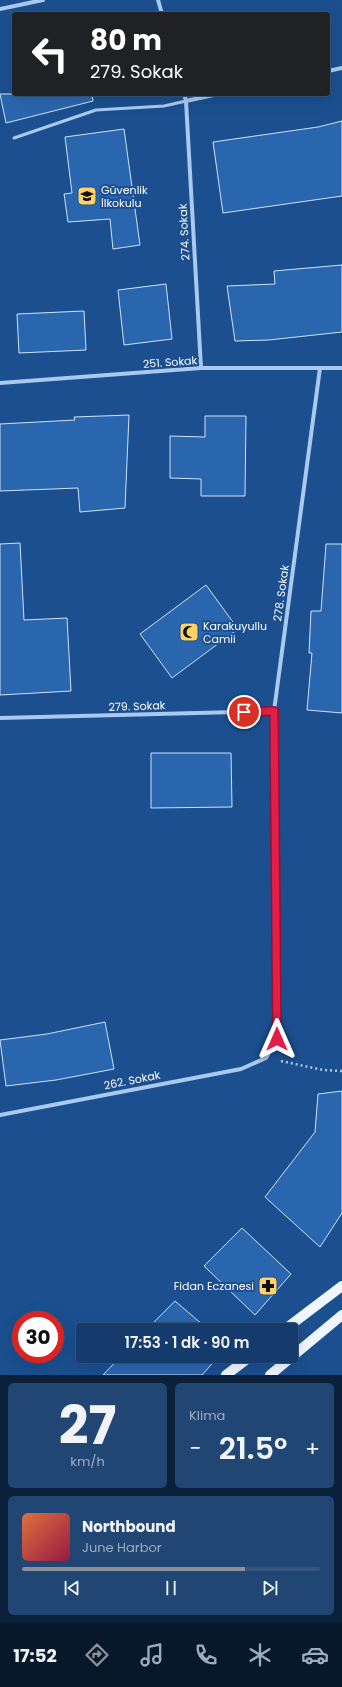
<!DOCTYPE html>
<html lang="tr">
<head>
<meta charset="utf-8">
<style>
  :root { --surface:#143b6b; --page:#214673; --text:#f1f3f6; --muted:#9dadc1; --line:#33557e; --accent:#8c9099 }
  body { margin:0; font-family:Poppins,sans-serif; background:var(--page); color:var(--text); height:100vh; display:flex; flex-direction:column; font-size:15px; white-space:nowrap }
  * { box-sizing:border-box; margin:0 }
  p { font-size:13px; color:var(--muted) }
  .icon { flex:none; width:22px; height:22px; fill:none; stroke:currentColor; stroke-width:2; stroke-linecap:round; stroke-linejoin:round }
  .map { position:relative; height:1375px; overflow:hidden }
  .drawer { display:flex; flex-direction:column; gap:8px; padding:8px; background:#0b203b; flex:1 }
  .drawer>* { flex:none }
  .top-card { position:absolute; left:12px; top:12px; width:318px; height:84px; border-radius:4px; box-shadow:0 4px 16px #0002,0 0 0 1px var(--line); background:#202124; color:#fff; overflow:hidden }
  .speed { position:absolute; left:12px; top:1311px; display:flex; gap:8px; font-size:20px; font-weight:700; text-align:center }
  .speed>* { display:grid; place-content:center; width:52px; height:52px; border-radius:50%; background:var(--surface); box-shadow:0 4px 16px #0002,0 0 0 1px var(--line); line-height:1 }
  .speed .limit { border:6px solid #d22; background:#fff; color:#111 }
  .pin { position:absolute; display:grid; place-items:center; width:34px; height:34px; color:#fff; margin:-17px; border:2px solid #fff; border-radius:50%; box-shadow:0 1px 4px #0007 }
  .me { position:absolute; width:44px; margin:-22px; rotate:0deg; stroke-linejoin:round; filter:drop-shadow(0 0 3px #0008) }
  .turn { display:flex; align-items:center; gap:14px; height:84px; padding:0 12px; font-size:18px }
  .turn .icon { width:52px; height:52px; stroke-width:2.5 }
  .turn b { display:block; font-size:28px; line-height:34px }
  .big { font-size:30px; font-weight:600; line-height:1.1 }
  .drawer .card { flex:1; display:flex; flex-direction:column; justify-content:center; gap:6px; min-width:0; padding:0 14px; border-radius:6px; background:var(--page) }
  .drawer .dial { align-items:center; gap:0 }
  .dial b { font-size:52px; line-height:1 }
  .song { display:flex; align-items:center; gap:12px }
  .cover { width:48px; height:48px; border-radius:6px; background:linear-gradient(135deg,hsl(20 70% 55%),hsl(340 70% 35%)) }
  .played { height:4px; border-radius:2px; background:linear-gradient(90deg,var(--accent) 75%,var(--line) 75%) }
  .keys { display:flex; justify-content:space-around; direction:ltr }
  .heat { display:flex; justify-content:space-between; align-items:center; font-size:22px; direction:ltr }
  .drawer .tiles { flex:1; display:grid; gap:8px; grid-template-columns:1fr 1fr }
  .card:last-child { grid-column:span 2 }
  .trip { position:absolute; left:76px; top:1323px; width:222px; height:40px; border-radius:4px; background:var(--surface); box-shadow:0 4px 16px #0002,0 0 0 1px var(--line); font-weight:600; line-height:40px; text-align:center }
  .tab-bar { display:flex; height:64px; justify-content:space-around; align-items:center; background:#08182b; color:var(--muted) }
  .tab-bar .icon { width:28px; height:28px }
  .tab-bar .selected { color:var(--accent) }
  .tab-bar b { font-size:18px; color:var(--text) }
  .map>svg:first-child { display:block }
  .building { fill:#2a66ad; stroke:#cfe3fa }
  .lines { fill:none; stroke-linecap:round; stroke-linejoin:round }
  .path { stroke:#a9c9ee; stroke-width:2.5; stroke-dasharray:2 3; stroke-linecap:butt }
  .lane { stroke:#a9c9ee; stroke-width:3 }
  .street { stroke:#a9c9ee; stroke-width:4 }
  .primary { stroke:#f0f6ff; stroke-width:10 }
  .route-casing { stroke:#92132f; stroke-width:10 }
  .route { stroke:#e11d48; stroke-width:7 }
  .labels { text-anchor:middle; dominant-baseline:central; stroke-width:4; stroke-linejoin:round; paint-order:stroke }
  .poi-label { font-size:11px; fill:#fff; stroke:#1b4f8f; text-anchor:start }
  .street-label { font-size:11px; fill:#fff; stroke:#1b4f8f }
</style>
</head>
<body>
<div class="map">
<svg width="342" height="1375" viewBox="0 0 342 1375">
  <rect width="100%" height="100%" fill="#1b4f8f"/>
  <!-- building -->
  <path class="building" d="M0,94H92L93,101L6,123Z
    M342,121V196L223,213L213,142L318,127Z
    M124,129L140,245L113,249L110,219L68,222L64,194L72,193L65,137Z
    M342,265V332L269,340L235,341L227,286L275,284L274,271Z
    M166,284L172,339L124,345L118,290Z
    M84,311L86,350L19,353L17,314Z
    M129,415L125,508L80,512L78,488L0,491V424L75,420L74,417Z
    M205,416H246L245,496H201V479L170,478V436L205,437Z
    M20,543L24,620L67,618L71,691L0,695V544Z
    M326,544H342V713L307,710L312,653H309L311,611H321Z
    M206,585L238,629L172,678L140,634Z
    M151,753H231L232,807L151,808Z
    M105,1022L114,1069L56,1080L6,1086L0,1040L47,1034Z
    M342,1091V1213L320,1247L265,1197L315,1132L318,1094Z
    M242,1228L291,1274L255,1315L204,1266Z
    M175,1301L209,1330H146Z
    M121,1356H219L202,1375H103Z"/>
  <g class="lines">
    <!-- path -->
    <path class="path" d="M281,1061L323,1070L342,1071"/>
    <!-- lane -->
    <path class="lane" d="M14,138L96,110L164,106L186,101"/>
    <!-- street -->
    <path class="street" d="M158,0L162,14
      M0,9L43,0
      M328,71L342,68
      M184,94L186,101L201,368
      M186,101L218,94
      M0,383L201,368H342
      M0,718L274,711
      M0,1115L241,1069L266,1058L277,1039L274,711L320,368"/>
    <!-- primary -->
    <path class="primary" d="M284,1330L342,1286
      M226,1375L251,1356
      M270,1375L342,1315"/>
  </g>
  <g class="lines">
    <!-- route casing -->
    <g class="route-casing">
      <path id="route" d="M244,712L274,711L277,1039"/>
    </g>
    <!-- route -->
    <use href="#route" class="route"/>
  </g>
  <!-- icons -->
  <defs>
    <g id="school-square" transform="scale(1)"><rect x="-9" y="-9" width="18" height="18" rx="4" fill="#ffd166" stroke="#1b4f8f"/><path d="M0-5L7-2L0 1L-7-2ZM-4 1L0 2.5L4 1V4Q0 6-4 4Z" fill="#111"/></g>
    <g id="mosque-square" transform="scale(1)"><rect x="-9" y="-9" width="18" height="18" rx="4" fill="#ffd166" stroke="#1b4f8f"/><path d="M3.5-4.9A6 6 0 1 0 3.5 4.9A5 5 0 1 1 3.5-4.9Z" fill="#111"/></g>
    <g id="pharmacy-square" transform="scale(1)"><rect x="-9" y="-9" width="18" height="18" rx="4" fill="#ffd166" stroke="#1b4f8f"/><path d="M-2-6h4v4h4v4h-4v4h-4v-4h-4v-4h4Z" fill="#111"/></g>
  </defs>
  <g fill-rule="evenodd">
    <use href="#school-square" x="87" y="196"/>
    <use href="#mosque-square" x="189" y="632"/>
    <use href="#pharmacy-square" x="268" y="1286"/>
  </g>
  <g class="labels">
    <!-- poi labels -->
    <g class="poi-label">
      <text x="101" y="190">Güvenlik<tspan x="101" dy="13">İlkokulu</tspan></text>
      <text x="203" y="626">Karakuyullu<tspan x="203" dy="13">Camii</tspan></text>
      <text x="254" y="1286" text-anchor="end">Fidan Eczanesi</text>
    </g>
    <!-- street labels -->
    <g class="street-label">
      <text transform="translate(184 232) rotate(-93)">274. Sokak</text>
      <text transform="translate(170 362) rotate(-4)">251. Sokak</text>
      <text transform="translate(281 593) rotate(-82)">278. Sokak</text>
      <text transform="translate(137 706) rotate(-2)">279. Sokak</text>
      <text transform="translate(132 1080) rotate(-11)">262. Sokak</text>
    </g>
  </g>
</svg>
<div class="speed"><div class="limit">30</div></div>
<div class="pin" style="left:244px;top:712px;background:#d93025"><svg class="icon" aria-label="arrive" viewBox="0 0 24 24"><path d="M6 21V4h12l-3 4 3 4H6"/></svg></div>
<svg class="me" style="left:277px;top:1039px" viewBox="-20 -20 40 40"><path d="M0-17L14 15 0 8-14 15z" fill="#e11d48" stroke="#fff" stroke-width="4"/></svg>
<div class="trip">17:53 · 1 dk · 90 m</div>
<div class="top-card">
<div class="turn"><svg class="icon" aria-label="left" viewBox="0 0 24 24"><path d="M17 20v-9H6M10 6l-5 5 5 5"/></svg><div><b>80 m</b>279. Sokak</div></div>
</div>
</div>
<section class="drawer">
<div class="tiles">
<div class="card dial"><b>27</b><p>km/h</p></div>
<div class="card"><p>Klima</p>
<div class="heat"><a>−</a><b class="big">21.5°</b><a>+</a></div>
</div>
<div class="card">
<div class="song"><i class="cover"></i><div><b>Northbound</b><p>June Harbor</p></div></div>
<div class="played"></div>
<div class="keys"><svg class="icon" aria-label="previous" viewBox="0 0 24 24"><path d="M18 5L8 12l10 7zM5 5v14"/></svg><svg class="icon" aria-label="pause" viewBox="0 0 24 24"><path d="M8 5v14M16 5v14"/></svg><svg class="icon" aria-label="next" viewBox="0 0 24 24"><path d="M6 5l10 7-10 7zM19 5v14"/></svg></div>
</div>
</div>
</section>
<nav class="tab-bar">
<b>17:52</b>
<svg class="icon selected" aria-label="directions" viewBox="0 0 24 24"><path d="M12 3l9 9-9 9-9-9zM9 14v-3h6M13 9l2 2-2 2"/></svg>
<svg class="icon" aria-label="music" viewBox="0 0 24 24"><path d="M9 18V5l10-2v13"/><circle cx="6" cy="18" r="3"/><circle cx="16" cy="16" r="3"/></svg>
<svg class="icon" aria-label="phone" viewBox="0 0 24 24"><path d="M5 4h4l2 5-3 2q2 4 5 5l2-3 5 2v4C11 20 4 13 5 4z"/></svg>
<svg class="icon" aria-label="climate" viewBox="0 0 24 24"><path d="M12 3v18M4 7l16 10M4 17L20 7"/></svg>
<svg class="icon" aria-label="car" viewBox="0 0 24 24"><path d="M5 17H2v-5l4-1 3-4h7l3 4 3 1v5h-3M9 17h6M6 11h13"/><circle cx="7" cy="17" r="2"/><circle cx="17" cy="17" r="2"/></svg>
</nav>
</body>
</html>
